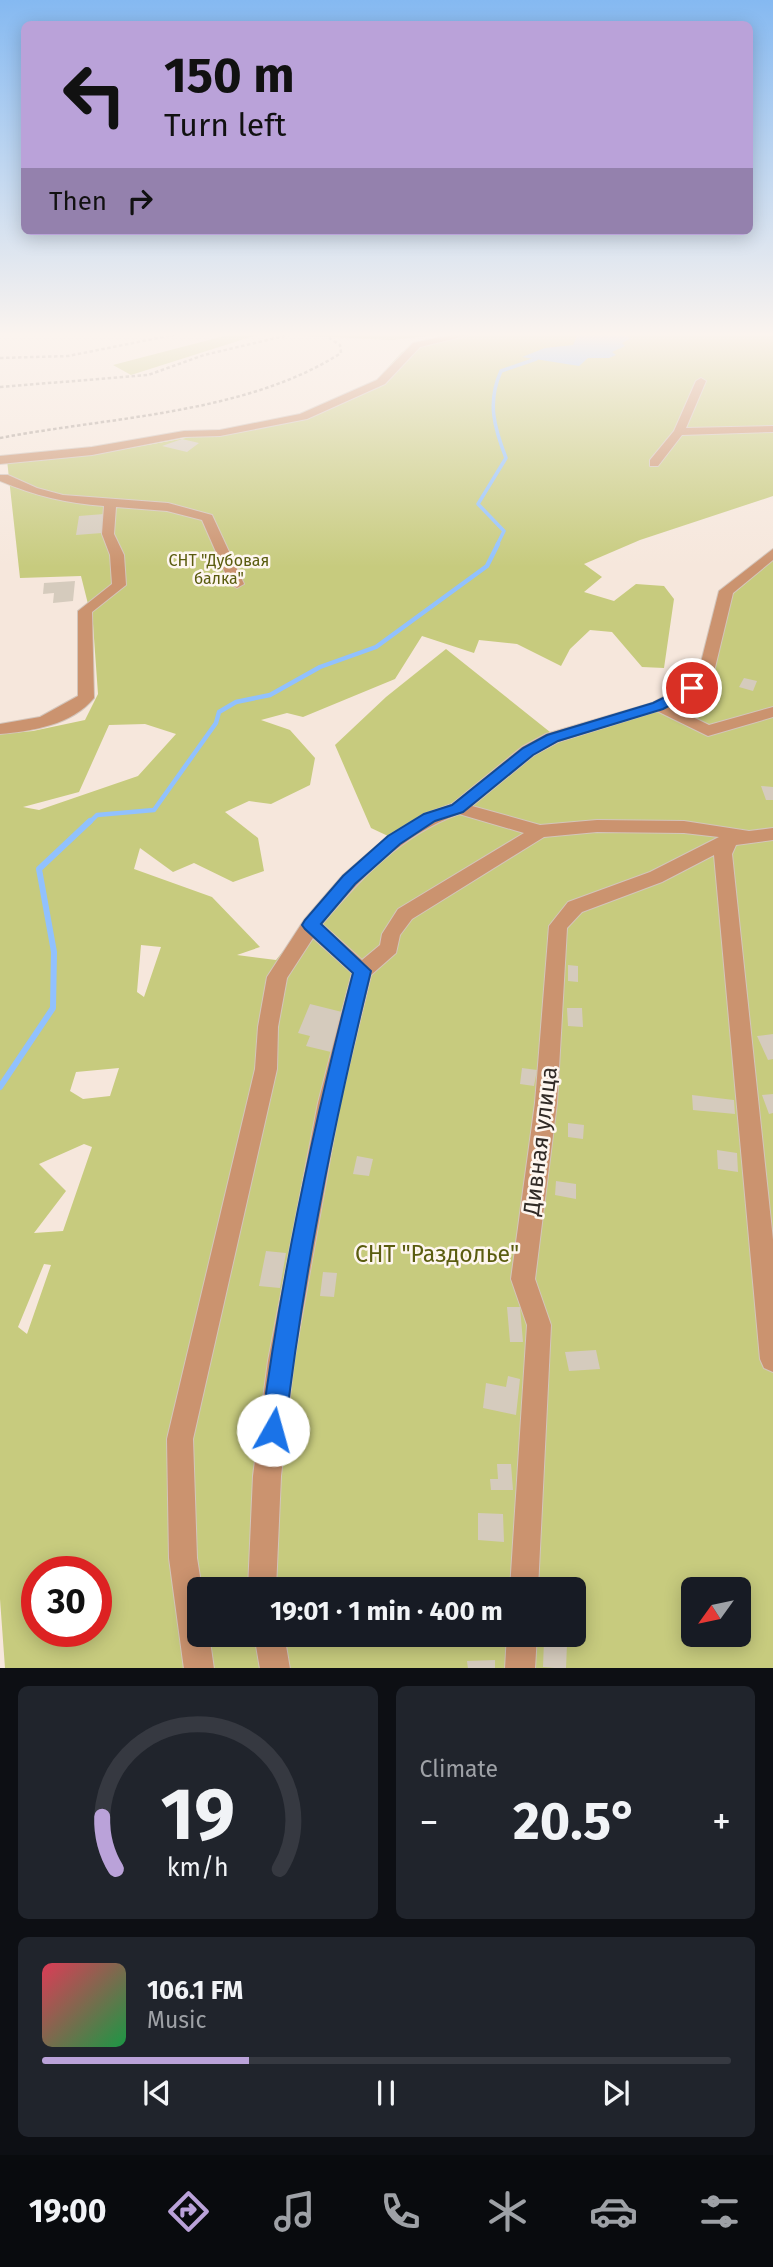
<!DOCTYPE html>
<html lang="en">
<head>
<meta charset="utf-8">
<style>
  :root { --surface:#171b24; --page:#20242c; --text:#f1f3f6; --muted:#9ea1a6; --line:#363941; --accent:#baa2d9 }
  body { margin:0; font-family:"Fira Sans",sans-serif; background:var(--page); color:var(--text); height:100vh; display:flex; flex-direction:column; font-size:26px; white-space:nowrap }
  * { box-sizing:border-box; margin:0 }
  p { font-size:23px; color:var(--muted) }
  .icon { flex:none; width:38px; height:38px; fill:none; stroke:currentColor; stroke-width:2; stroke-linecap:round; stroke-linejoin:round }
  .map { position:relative; height:1668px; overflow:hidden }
  .side { display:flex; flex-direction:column; gap:18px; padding:18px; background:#0d0f14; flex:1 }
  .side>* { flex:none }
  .top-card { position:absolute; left:21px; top:21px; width:732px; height:214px; border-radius:10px; box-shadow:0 4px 18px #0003; background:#baa2d9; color:#111; overflow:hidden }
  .needle { width:46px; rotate:237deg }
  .buttons { position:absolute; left:681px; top:1577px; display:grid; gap:14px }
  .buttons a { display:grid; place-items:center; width:70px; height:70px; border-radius:10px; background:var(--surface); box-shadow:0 4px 18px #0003; font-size:35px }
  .speed { position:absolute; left:21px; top:1556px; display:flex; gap:14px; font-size:35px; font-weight:700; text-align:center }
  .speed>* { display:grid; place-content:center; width:91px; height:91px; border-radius:50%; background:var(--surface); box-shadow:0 4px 18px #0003; line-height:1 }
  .speed .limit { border:10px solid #d22; background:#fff; color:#111 }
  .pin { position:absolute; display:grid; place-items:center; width:60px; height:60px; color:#fff; margin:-30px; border:4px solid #fff; border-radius:50%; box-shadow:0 2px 7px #0007 }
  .me { position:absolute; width:77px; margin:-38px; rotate:7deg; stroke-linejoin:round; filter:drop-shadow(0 0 5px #0008) }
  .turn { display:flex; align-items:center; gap:24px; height:147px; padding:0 28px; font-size:32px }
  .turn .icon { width:91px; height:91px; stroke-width:2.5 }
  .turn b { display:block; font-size:49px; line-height:60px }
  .then { display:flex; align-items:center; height:66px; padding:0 28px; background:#0003; gap:14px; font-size:26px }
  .big { font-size:52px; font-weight:700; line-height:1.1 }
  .side .card { flex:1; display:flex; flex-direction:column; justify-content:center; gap:10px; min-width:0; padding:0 24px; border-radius:10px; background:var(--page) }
  .side .dial { align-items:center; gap:0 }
  .dial svg { height:182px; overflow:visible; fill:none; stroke:var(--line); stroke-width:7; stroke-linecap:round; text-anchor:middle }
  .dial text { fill:var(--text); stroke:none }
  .song { display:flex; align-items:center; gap:21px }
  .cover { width:84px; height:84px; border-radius:10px; background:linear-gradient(135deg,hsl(350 70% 55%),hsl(140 70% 35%)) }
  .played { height:7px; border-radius:4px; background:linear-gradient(90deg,var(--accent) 30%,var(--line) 30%) }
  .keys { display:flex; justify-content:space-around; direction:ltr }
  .heat { display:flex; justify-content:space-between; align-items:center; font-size:38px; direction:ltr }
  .side .tiles { flex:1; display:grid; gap:18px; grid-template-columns:1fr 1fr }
  .card:last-child { grid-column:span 2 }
  .trip { position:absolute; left:187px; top:1577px; width:399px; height:70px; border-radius:10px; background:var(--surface); box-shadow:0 4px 18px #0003; font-weight:700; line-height:70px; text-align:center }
  .tab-bar { display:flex; height:112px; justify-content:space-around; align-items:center; background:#090b0e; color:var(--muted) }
  .tab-bar .icon { width:49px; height:49px }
  .tab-bar .on { color:var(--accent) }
  .tab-bar b { font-size:32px; color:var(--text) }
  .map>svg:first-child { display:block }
  .green { fill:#c7cb7e; fill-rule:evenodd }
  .water { fill:#91c1fe }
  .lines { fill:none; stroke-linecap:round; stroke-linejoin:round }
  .stream-far2 { stroke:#91c1fe; stroke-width:3.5 }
  .stream-far1 { stroke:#91c1fe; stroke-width:4.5 }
  .stream { stroke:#91c1fe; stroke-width:6 }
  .building { fill:#d5cbbd }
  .minor-casing { stroke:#d3c5bb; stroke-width:2 }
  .path { stroke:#aea29a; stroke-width:2.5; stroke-dasharray:3.5 2.5; stroke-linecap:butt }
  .minor { fill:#cb936f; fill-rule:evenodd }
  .route { fill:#1a73e8; stroke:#114b97; stroke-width:2 }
  .labels { text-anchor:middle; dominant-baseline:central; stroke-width:5; stroke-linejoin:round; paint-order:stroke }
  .far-park-label { font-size:16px; fill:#5a5c0f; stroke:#fef6ef }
  .near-street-label { font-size:23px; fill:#312b27; stroke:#fef6ef }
  .near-park-label { font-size:23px; fill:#5a5c0f; stroke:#fef6ef }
</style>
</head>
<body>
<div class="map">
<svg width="773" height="1669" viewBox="0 0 773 1669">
  <rect width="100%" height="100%" fill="#f6e7dc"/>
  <!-- green -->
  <path class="green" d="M232,334H260L131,375L113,365Z
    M266,334H445L392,340Z
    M464,334H773V496L640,540L584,564L602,577L584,592L614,601L636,584L664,586L674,599L664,668L642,667L612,632L590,630L570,649L561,666L517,644L479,640L474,653L422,636L395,679L303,717L287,713L261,720L290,730L315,758L310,785L271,804L249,801L225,812L258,838L264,871L233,882L194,863L173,872L140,848L134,869L212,897L260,947L237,955L276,960L344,876L388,836L371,828L335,745L386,697L446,649L560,740L658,710L707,686L733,594L773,560V1668H5L0,1599V734L33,731L85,720L98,694L93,624L81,576L20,578L7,460L125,449L313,415L369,388L402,352L427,339ZM145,724L176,734L138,776L39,810L23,807L79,792L109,725ZM141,945L161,947L144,997L137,992ZM119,1068L110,1096L83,1099L70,1091L76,1072ZM84,1144L92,1147L63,1231L34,1233L66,1191L39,1164ZM44,1264L51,1265L27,1334L18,1327ZM37,1572H96V1631H37ZM200,1589H574V1634H200ZM693,1589H738V1634H693Z"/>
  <!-- water -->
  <path class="water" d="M578,334H621L631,338L622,343L625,346L612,352L616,355L609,358H588L579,366L522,357L545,348L573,345Z"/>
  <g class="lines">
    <!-- stream-far2 -->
    <path class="stream-far2" d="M497,545L504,531L478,504L506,458C494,427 487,402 501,371L536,359"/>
    <!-- stream-far1 -->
    <path class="stream-far1" d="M89,823L97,815L154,810L216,723L219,712L236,702L270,695L320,667L376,647L487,566L498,544"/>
    <!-- stream -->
    <path class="stream" d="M0,1087L53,1008L54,952L39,869L90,821"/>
  </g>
  <!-- building -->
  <path class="building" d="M182,439L199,443L187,452L162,446Z
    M104,514L102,533L76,535L79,516Z
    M75,581L73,601L53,603L54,593L43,594L44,583Z
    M744,678L757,681L753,691L739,687Z
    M761,786L773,787V800H766Z
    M568,965L578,966V982L568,981Z
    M310,1004L346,1013L331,1052L306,1046L310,1036L298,1033Z
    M567,1008H582L583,1027L568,1026Z
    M773,1034V1059L768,1060L757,1036Z
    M522,1068L537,1070L534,1086L520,1084Z
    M773,1094V1113L769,1114L762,1095Z
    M692,1095L734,1100L735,1114L693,1110Z
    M568,1123L584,1125L583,1139L568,1137Z
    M717,1150L737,1153L738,1172L718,1169Z
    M357,1156L373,1159L369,1176L353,1174Z
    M556,1181L576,1184V1199L555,1195Z
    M266,1251L286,1253L280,1288L259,1286Z
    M323,1272L337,1273L334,1297L320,1296Z
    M507,1307H520L523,1342H510Z
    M596,1350L600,1369L569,1371L565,1352Z
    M508,1376L520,1379L516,1415L483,1408L486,1383L506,1387Z
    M497,1464H511L513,1490H491L490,1479H498Z
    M478,1513L503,1514L504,1542L478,1540Z
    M544,1640L567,1644L566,1669L543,1667Z
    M495,1660V1669H468L467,1661Z"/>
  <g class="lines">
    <!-- minor casing -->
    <g class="minor-casing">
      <path id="minor" d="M456,334H474L420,347L385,384L307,419L220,436L184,437L92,455L0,464V456L92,447L184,431L220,430L300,414L377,380L413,343Z
        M701,378L706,381L686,428L773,426V432L682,435L658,466H650V460L674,431L696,381Z
        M0,475H8L37,488L63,495L168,503L212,515L244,584L237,588L230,584L202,520L167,511L116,507L114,534L124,555L126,585L92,612L94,698C72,725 32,731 0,734V724L40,717L78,696V611L112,584L110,555L102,534L104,506C66,503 35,496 0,481Z
        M773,549V560L733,593L712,680L670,706L709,725L773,707V717L708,736L657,711L558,742L534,755L472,806L540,825L597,820L684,821L749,831L773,828V840L736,845L732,854L773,1240V1372L764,1368L760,1359L714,855L662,882L582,912L567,928L557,1103L535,1279L551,1325L538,1589H510L527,1325L511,1279L535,1103L549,926L568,902L650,872L719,837L684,833L597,832L544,837L412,919L400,935L396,953L371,975L340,1103L294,1361L281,1476L276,1589H248L253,1476L268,1361L318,1103L352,973L313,938L287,978L278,1027L277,1069L193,1439L197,1558L202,1589H200V1634H209L214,1669H184L169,1558L167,1439L255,1069L258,1027L267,977L304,920L343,875L388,836L424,814L452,804L522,747L546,734L652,703L697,678L719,591ZM459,814L524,833L398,909L382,934L380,945L362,960L322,924C361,878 401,835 459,814Z
        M254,1634H284L290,1669H260Z
        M507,1634H537L535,1669H505Z"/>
    </g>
    <!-- path -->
    <path class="path" d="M0,358L68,356L178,334
      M0,387L148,375L204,355L293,334
      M0,438C109,417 246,414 341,353L340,345L323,334"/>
    <!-- minor -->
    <use href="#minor" class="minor"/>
  </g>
  <!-- sky -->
  <linearGradient id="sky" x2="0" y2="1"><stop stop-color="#85b9f1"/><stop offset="0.59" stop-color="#fbf4ef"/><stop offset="1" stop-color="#fbf4ef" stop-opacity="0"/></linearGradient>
  <rect width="773" height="567" fill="url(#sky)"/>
  <!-- route -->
  <path class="route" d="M692,684L697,685V691L663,709L558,741L533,755L463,812L435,821L400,844L355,884L321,924L371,971C334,1122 303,1275 285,1430L281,1438L273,1442L264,1438L261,1430C281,1276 314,1123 353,973L305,929L302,925L305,920L343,876L388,836L424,814L452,805L523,748L547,735L653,703Z"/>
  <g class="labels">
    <!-- far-park labels -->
    <g class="far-park-label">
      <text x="219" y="560">СНТ "Дубовая<tspan x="219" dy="18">балка"</tspan></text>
    </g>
    <!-- near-street labels -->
    <g class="near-street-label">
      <text transform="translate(540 1141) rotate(-83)">Дивная улица</text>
    </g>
    <!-- near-park labels -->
    <g class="near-park-label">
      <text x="437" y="1254">СНТ "Раздолье"</text>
    </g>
  </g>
</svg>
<div class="buttons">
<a><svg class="needle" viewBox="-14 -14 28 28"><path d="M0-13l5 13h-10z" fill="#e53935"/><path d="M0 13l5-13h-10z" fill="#9ea1a6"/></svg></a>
</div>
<div class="speed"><div class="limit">30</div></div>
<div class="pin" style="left:692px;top:688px;background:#d93025"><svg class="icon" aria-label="arrive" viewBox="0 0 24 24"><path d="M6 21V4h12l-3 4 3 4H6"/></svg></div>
<svg class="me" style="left:273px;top:1430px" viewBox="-20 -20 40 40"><circle r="19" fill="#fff"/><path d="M0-13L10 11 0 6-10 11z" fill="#1a73e8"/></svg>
<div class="trip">19:01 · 1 min · 400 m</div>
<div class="top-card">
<div class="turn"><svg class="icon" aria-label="left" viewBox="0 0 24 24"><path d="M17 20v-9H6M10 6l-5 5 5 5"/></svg><div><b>150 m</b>Turn left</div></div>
<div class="then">Then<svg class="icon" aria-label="right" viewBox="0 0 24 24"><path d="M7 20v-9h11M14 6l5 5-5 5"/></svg></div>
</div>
</div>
<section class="side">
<div class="tiles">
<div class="card dial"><svg viewBox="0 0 100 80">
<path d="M14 69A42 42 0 1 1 86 69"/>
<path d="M14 69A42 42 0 0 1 8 46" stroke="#baa2d9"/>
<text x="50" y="56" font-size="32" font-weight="700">19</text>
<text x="50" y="72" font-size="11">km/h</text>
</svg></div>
<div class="card"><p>Climate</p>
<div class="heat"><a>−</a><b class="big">20.5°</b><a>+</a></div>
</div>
<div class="card">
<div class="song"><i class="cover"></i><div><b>106.1 FM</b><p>Music</p></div></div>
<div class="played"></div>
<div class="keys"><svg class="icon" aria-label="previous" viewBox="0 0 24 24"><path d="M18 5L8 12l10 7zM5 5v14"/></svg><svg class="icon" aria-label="pause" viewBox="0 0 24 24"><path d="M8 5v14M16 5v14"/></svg><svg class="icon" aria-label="next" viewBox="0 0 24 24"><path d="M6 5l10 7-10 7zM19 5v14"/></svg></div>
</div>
</div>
</section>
<nav class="tab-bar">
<b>19:00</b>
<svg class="icon on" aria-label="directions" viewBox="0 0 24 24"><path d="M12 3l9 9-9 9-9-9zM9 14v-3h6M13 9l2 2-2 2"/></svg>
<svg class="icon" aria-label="music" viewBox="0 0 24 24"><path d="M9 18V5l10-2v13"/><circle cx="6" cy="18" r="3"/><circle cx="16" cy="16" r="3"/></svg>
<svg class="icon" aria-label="phone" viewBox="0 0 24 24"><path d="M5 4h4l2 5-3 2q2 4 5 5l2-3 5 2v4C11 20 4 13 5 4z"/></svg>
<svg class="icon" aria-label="climate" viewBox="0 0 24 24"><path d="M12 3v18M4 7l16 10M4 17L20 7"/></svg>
<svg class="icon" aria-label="car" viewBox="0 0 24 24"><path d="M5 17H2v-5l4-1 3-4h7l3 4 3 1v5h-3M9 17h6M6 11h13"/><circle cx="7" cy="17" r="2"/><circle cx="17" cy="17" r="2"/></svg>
<svg class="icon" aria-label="filters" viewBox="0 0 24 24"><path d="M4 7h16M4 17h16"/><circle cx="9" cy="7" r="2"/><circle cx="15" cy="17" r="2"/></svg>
</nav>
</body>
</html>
